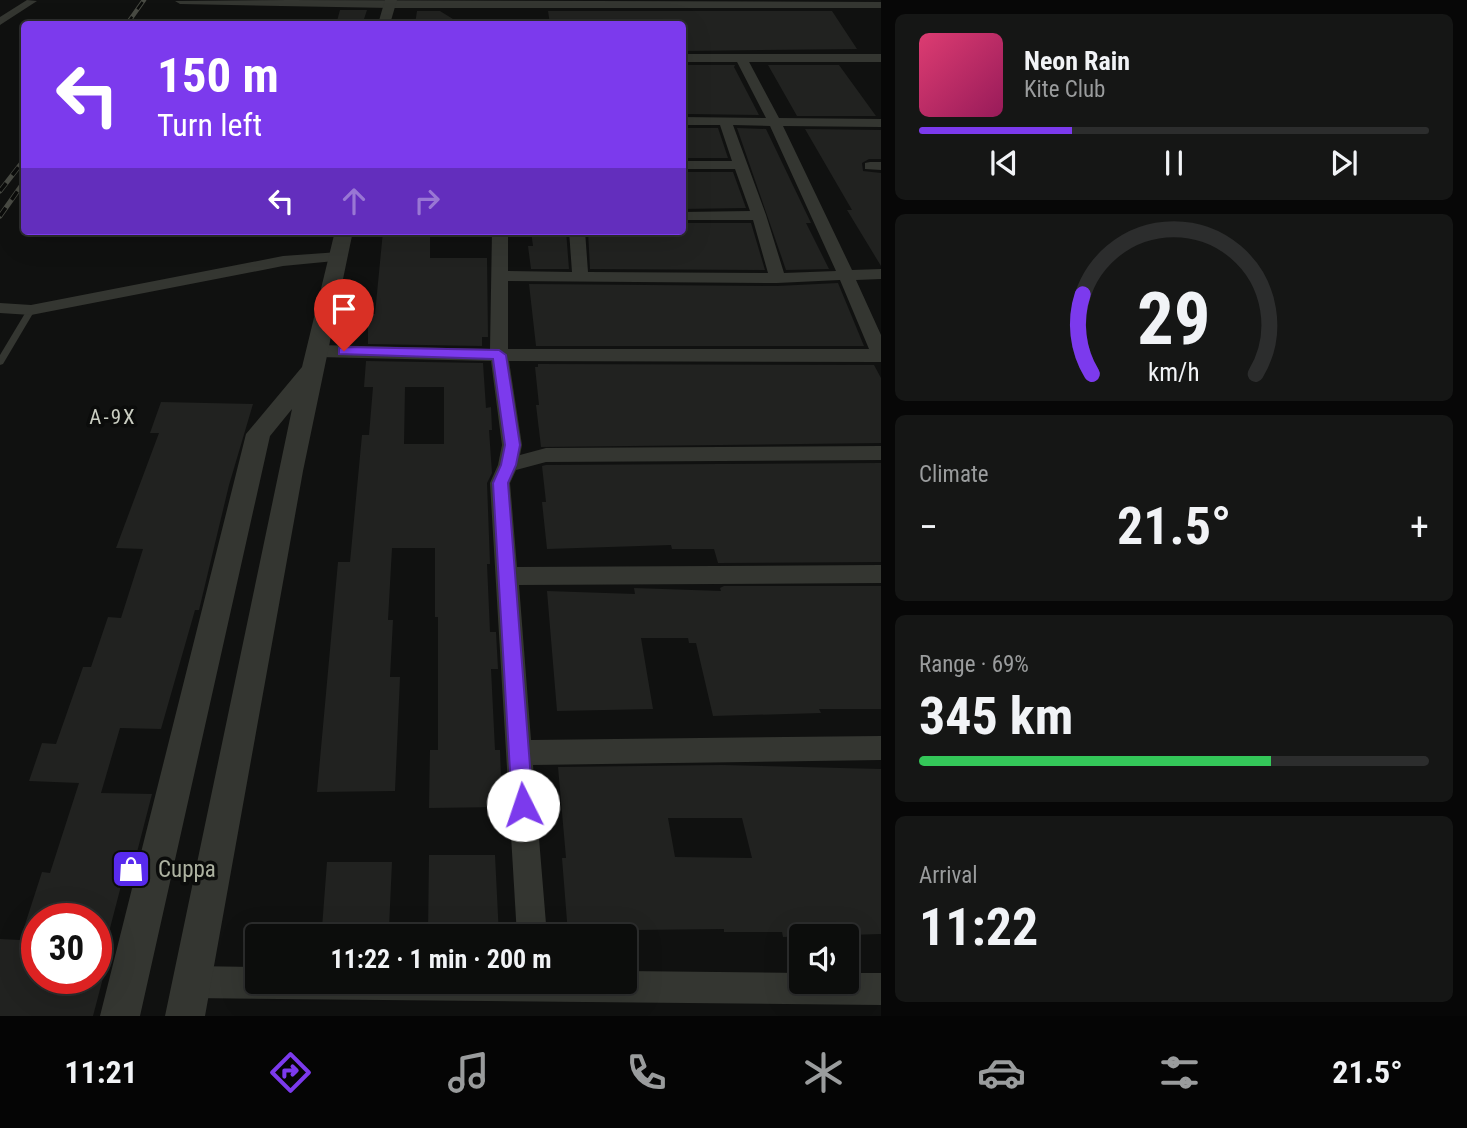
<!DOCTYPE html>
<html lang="en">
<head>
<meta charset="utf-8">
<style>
  :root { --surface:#0c0d0c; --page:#151615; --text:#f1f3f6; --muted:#9a9c9d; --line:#2c2d2d; --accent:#7c3aed }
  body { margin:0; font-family:"Roboto Condensed",sans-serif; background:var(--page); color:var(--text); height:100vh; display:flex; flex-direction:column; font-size:26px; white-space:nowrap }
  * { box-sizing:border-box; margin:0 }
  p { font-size:23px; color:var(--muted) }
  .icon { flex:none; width:38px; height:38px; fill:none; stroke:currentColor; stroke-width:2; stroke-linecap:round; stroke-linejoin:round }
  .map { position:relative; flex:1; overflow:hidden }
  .drawer { display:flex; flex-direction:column; gap:14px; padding:14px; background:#070707; width:586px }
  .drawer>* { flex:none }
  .top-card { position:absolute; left:21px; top:21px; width:665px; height:214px; border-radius:7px; box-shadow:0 7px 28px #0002,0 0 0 2px var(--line); background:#7c3aed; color:#fff; overflow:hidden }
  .controls { position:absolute; left:789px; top:924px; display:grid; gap:14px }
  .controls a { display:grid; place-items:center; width:70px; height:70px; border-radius:7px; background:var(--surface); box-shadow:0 7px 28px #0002,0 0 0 2px var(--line); font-size:35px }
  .speed { position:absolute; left:21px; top:903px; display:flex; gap:14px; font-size:35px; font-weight:700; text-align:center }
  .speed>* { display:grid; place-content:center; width:91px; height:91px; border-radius:50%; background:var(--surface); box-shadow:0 7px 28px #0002,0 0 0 2px var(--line); line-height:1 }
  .speed .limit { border:10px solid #d22; background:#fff; color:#111 }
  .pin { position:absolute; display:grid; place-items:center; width:60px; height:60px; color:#fff; margin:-72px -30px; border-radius:50% 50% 50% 0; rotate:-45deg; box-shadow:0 0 7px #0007 }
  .pin .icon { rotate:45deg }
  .me { position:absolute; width:77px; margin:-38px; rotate:356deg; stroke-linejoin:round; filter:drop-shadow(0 0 5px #0008) }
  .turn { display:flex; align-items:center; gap:24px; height:147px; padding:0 21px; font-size:32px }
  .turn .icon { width:91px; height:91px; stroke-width:2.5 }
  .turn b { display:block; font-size:49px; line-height:60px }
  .lanes { display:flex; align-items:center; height:66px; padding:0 21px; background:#0003; justify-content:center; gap:35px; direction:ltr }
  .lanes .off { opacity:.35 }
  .big { font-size:52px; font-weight:700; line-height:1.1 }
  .drawer .card { flex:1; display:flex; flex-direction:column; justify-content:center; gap:10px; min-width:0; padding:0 24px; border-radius:10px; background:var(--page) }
  .drawer .dial { align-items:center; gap:0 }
  .dial svg { height:182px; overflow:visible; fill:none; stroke:var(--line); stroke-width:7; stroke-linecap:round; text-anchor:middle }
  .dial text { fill:var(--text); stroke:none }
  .song { display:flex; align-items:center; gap:21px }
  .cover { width:84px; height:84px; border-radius:10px; background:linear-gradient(135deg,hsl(340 70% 55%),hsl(330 70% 35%)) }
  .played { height:7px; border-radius:4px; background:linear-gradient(90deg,var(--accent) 30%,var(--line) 30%) }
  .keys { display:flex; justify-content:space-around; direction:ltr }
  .heat { display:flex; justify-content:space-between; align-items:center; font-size:38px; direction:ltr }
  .charge { height:10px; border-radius:5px; background:linear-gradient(90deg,#34c759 69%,var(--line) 0) }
  .trip { position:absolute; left:245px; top:924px; width:392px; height:70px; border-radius:7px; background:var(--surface); box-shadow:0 7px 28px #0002,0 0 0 2px var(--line); font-weight:700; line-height:70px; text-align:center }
  .tab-bar { display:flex; height:112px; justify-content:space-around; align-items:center; background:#050505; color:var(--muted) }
  .tab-bar .icon { width:49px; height:49px }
  .tab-bar .current { color:var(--accent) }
  .tab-bar b { font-size:32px; color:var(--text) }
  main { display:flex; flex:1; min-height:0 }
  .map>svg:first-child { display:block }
  .building { fill:#212220; fill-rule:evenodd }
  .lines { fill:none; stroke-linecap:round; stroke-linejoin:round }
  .service { fill:#343631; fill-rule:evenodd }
  .minor { fill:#343631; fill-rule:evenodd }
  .tertiary { fill:#343631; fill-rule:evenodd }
  .rail-far1-casing { stroke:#494b44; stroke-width:4.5 }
  .rail-casing { stroke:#494b44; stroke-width:5 }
  .rail-far1 { stroke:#0b0c0b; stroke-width:2.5; stroke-dasharray:9; stroke-linecap:butt }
  .rail { stroke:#0b0c0b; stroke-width:3.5; stroke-dasharray:10; stroke-linecap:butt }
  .route { fill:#7c3aed; stroke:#51269a; stroke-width:2 }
  .labels { text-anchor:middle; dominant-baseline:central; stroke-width:7; stroke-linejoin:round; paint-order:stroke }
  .neighbourhood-label { font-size:21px; letter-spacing:2px; fill:#cacec2; stroke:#0b0c0b }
  .near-poi-label { font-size:23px; fill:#adb2a1; stroke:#0b0c0b; text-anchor:start }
</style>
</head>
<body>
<main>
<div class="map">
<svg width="881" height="1016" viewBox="0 0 881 1016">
  <rect width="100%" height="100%" fill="#101110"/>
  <!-- building -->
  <path class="building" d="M340,10H367L364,19L358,21H337Z
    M417,11H440L461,24H415Z
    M548,11H832L857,49L682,51V24H550Z
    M682,65H735L734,67L759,115L688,114L682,100Z
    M768,65H839L876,116H797Z
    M682,128H718L728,158H682Z
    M737,128L766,129L811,223H806L829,269L786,270Z
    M805,129L881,130V159H869L862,163L863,171L881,173V266L847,210H852Z
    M682,172H733L746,208L682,209Z
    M682,223H751L765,270L590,269L588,231H682Z
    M383,231H430V258H487L488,337H482V346L368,344V314H375Z
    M531,231H566L569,269H531L528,246H533Z
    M838,283L864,346H536L529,284L777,286Z
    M366,361L483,363L486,408L491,407L492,430H489L492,473L487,483L490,564H487L490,632H496L498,669H491L495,750H500L502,807L429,808L430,750H438V617H435V548H392L388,620H393L390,677H400L395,791L317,792L338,562H350L362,435H369L373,387H364ZM405,387H444V444H404Z
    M538,364L874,365L881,378V443L541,447L536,405H539L535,367H538Z
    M161,402L253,404L229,485L199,610H195L161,729L120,728L101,793L152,794L135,860L128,859L103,955H96V919H37V978H103L93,1016H0V939L20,940L42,872L50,873L79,783L29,781L42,743L56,744L83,667H91L108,617L121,618L143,549L116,548L159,433H150Z
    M881,463V562L718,563L714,549H672L671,545L547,549L542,502H546L542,466L546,465Z
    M724,586H881V709H819L821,713L713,716L696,643H689L688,638H641L653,709L557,711L547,591L635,594L634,588L721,591L720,588Z
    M722,765L881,769V934L783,937L782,932H724V929L633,930V934H568L562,858H566L558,767ZM668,818H742L752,858L675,857Z
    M429,855H495L499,936H428Z
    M327,862H392L389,928H322Z"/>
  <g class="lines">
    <!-- service -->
    <path class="service" d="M31,307L35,310L3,364L0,365V355L27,310Z"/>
    <!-- minor -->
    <path class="minor" d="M27,0L37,1L0,25V17Z
      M289,0L881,2V8H390L180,4L175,1Z
      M741,55L747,58L779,118L881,119V127L783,126L852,270L881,269V279L856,280L881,335V362L509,361L522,445L520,455L546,448L881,446V460L546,462L516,470L510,483L517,567L881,565V583L519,585L531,740L881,736V760L533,765L547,936H517L490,483L498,465L502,445L491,361L318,357L309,351L318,345L490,349L492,231H508V271L572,272L569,231H585L588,272L768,273L753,220H682V212L750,211L735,169H682V161H732L720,125H682V117L766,118L735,58ZM733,125L770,126L836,271L784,273L766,215ZM840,280L869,349H508V281L777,283Z
      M870,162H881V170L865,169V163Z
      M339,252L347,257L345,260L283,266L31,315L0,313V303L31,305L283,256Z
      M191,966L257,967V982H625V971L802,973V982H847V973H881V1005L191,998L180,993L175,982L180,971Z"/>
    <!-- tertiary -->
    <path class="tertiary" d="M385,0H397L390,24H378Z
      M682,54H881V62H682Z
      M335,231H353L303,471L205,1016H165L292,409L270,436L140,1016H100L246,434L302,367Z"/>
    <!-- rail-far1 casing -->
    <g class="rail-far1-casing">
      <path id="rail-far1" d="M127,24L144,0"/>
    </g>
    <!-- rail casing -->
    <g class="rail-casing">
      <path id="rail" d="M0,191L24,160
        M0,216L24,182"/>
    </g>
    <!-- rail-far1 -->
    <use href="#rail-far1" class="rail-far1"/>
    <!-- rail -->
    <use href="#rail" class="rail"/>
  </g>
  <!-- route -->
  <path class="route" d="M344,347L499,350L506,355L520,445L516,465L508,483L533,805L530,812L523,815L515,812L512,805L493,483L501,465L505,445L493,359L339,354V348Z"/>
  <!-- icons -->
  <defs>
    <g id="shop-square" transform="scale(2.0125)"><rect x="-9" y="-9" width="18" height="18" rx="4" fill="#582aee" stroke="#0b0c0b"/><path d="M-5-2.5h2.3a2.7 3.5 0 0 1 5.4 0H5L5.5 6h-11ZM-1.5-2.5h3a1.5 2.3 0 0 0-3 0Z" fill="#fff"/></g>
  </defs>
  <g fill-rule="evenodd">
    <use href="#shop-square" x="131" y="869"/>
  </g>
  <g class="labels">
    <!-- neighbourhood labels -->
    <g class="neighbourhood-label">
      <text x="113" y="417">A-9X</text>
    </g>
    <!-- near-poi labels -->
    <g class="near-poi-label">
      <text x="158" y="869">Cuppa</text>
    </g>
  </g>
</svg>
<div class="controls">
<a><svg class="icon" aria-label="sound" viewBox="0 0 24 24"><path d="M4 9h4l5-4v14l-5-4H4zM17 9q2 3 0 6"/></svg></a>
</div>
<div class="speed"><div class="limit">30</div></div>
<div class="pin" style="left:344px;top:351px;background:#d93025"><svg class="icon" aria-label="arrive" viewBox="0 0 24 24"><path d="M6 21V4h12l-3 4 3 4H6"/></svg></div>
<svg class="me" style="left:523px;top:805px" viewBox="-20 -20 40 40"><circle r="19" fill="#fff"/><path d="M0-13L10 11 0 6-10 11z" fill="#7c3aed"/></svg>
<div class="trip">11:22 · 1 min · 200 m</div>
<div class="top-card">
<div class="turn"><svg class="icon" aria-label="left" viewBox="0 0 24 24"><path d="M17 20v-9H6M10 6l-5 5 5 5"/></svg><div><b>150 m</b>Turn left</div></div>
<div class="lanes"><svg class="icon" aria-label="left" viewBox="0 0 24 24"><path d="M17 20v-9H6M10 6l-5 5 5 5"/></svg><svg class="icon off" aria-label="ahead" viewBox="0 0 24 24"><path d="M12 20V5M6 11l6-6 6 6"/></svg><svg class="icon off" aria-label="right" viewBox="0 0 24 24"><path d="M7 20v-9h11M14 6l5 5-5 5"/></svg></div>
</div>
</div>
<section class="drawer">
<div class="card">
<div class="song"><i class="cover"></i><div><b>Neon Rain</b><p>Kite Club</p></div></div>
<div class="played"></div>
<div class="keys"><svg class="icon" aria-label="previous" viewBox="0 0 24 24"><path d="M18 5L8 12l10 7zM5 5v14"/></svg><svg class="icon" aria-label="pause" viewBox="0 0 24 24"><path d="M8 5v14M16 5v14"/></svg><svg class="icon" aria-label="next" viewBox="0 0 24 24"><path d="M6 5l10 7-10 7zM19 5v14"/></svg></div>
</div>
<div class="card dial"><svg viewBox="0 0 100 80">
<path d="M14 69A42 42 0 1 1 86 69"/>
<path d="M14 69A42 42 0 0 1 10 34" stroke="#7c3aed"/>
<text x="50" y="56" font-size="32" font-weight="700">29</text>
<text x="50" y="72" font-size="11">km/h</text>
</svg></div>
<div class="card"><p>Climate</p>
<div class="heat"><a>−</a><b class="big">21.5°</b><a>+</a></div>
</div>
<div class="card"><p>Range · 69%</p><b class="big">345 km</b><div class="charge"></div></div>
<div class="card"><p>Arrival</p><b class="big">11:22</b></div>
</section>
</main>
<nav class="tab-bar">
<b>11:21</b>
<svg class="icon current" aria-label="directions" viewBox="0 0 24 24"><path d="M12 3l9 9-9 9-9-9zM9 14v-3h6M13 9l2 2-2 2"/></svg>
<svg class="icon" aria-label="music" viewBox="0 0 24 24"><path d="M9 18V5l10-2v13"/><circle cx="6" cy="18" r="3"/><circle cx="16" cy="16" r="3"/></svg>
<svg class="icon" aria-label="phone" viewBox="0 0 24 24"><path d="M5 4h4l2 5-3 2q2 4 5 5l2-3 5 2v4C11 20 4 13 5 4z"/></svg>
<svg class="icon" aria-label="climate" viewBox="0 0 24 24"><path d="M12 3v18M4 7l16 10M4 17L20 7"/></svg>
<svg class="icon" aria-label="car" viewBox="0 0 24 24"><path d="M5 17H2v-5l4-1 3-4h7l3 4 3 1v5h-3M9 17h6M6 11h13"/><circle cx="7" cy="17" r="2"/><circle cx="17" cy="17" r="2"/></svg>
<svg class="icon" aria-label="filters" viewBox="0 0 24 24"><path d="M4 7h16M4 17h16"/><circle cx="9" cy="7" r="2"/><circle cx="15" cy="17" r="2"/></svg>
<b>21.5°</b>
</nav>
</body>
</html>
